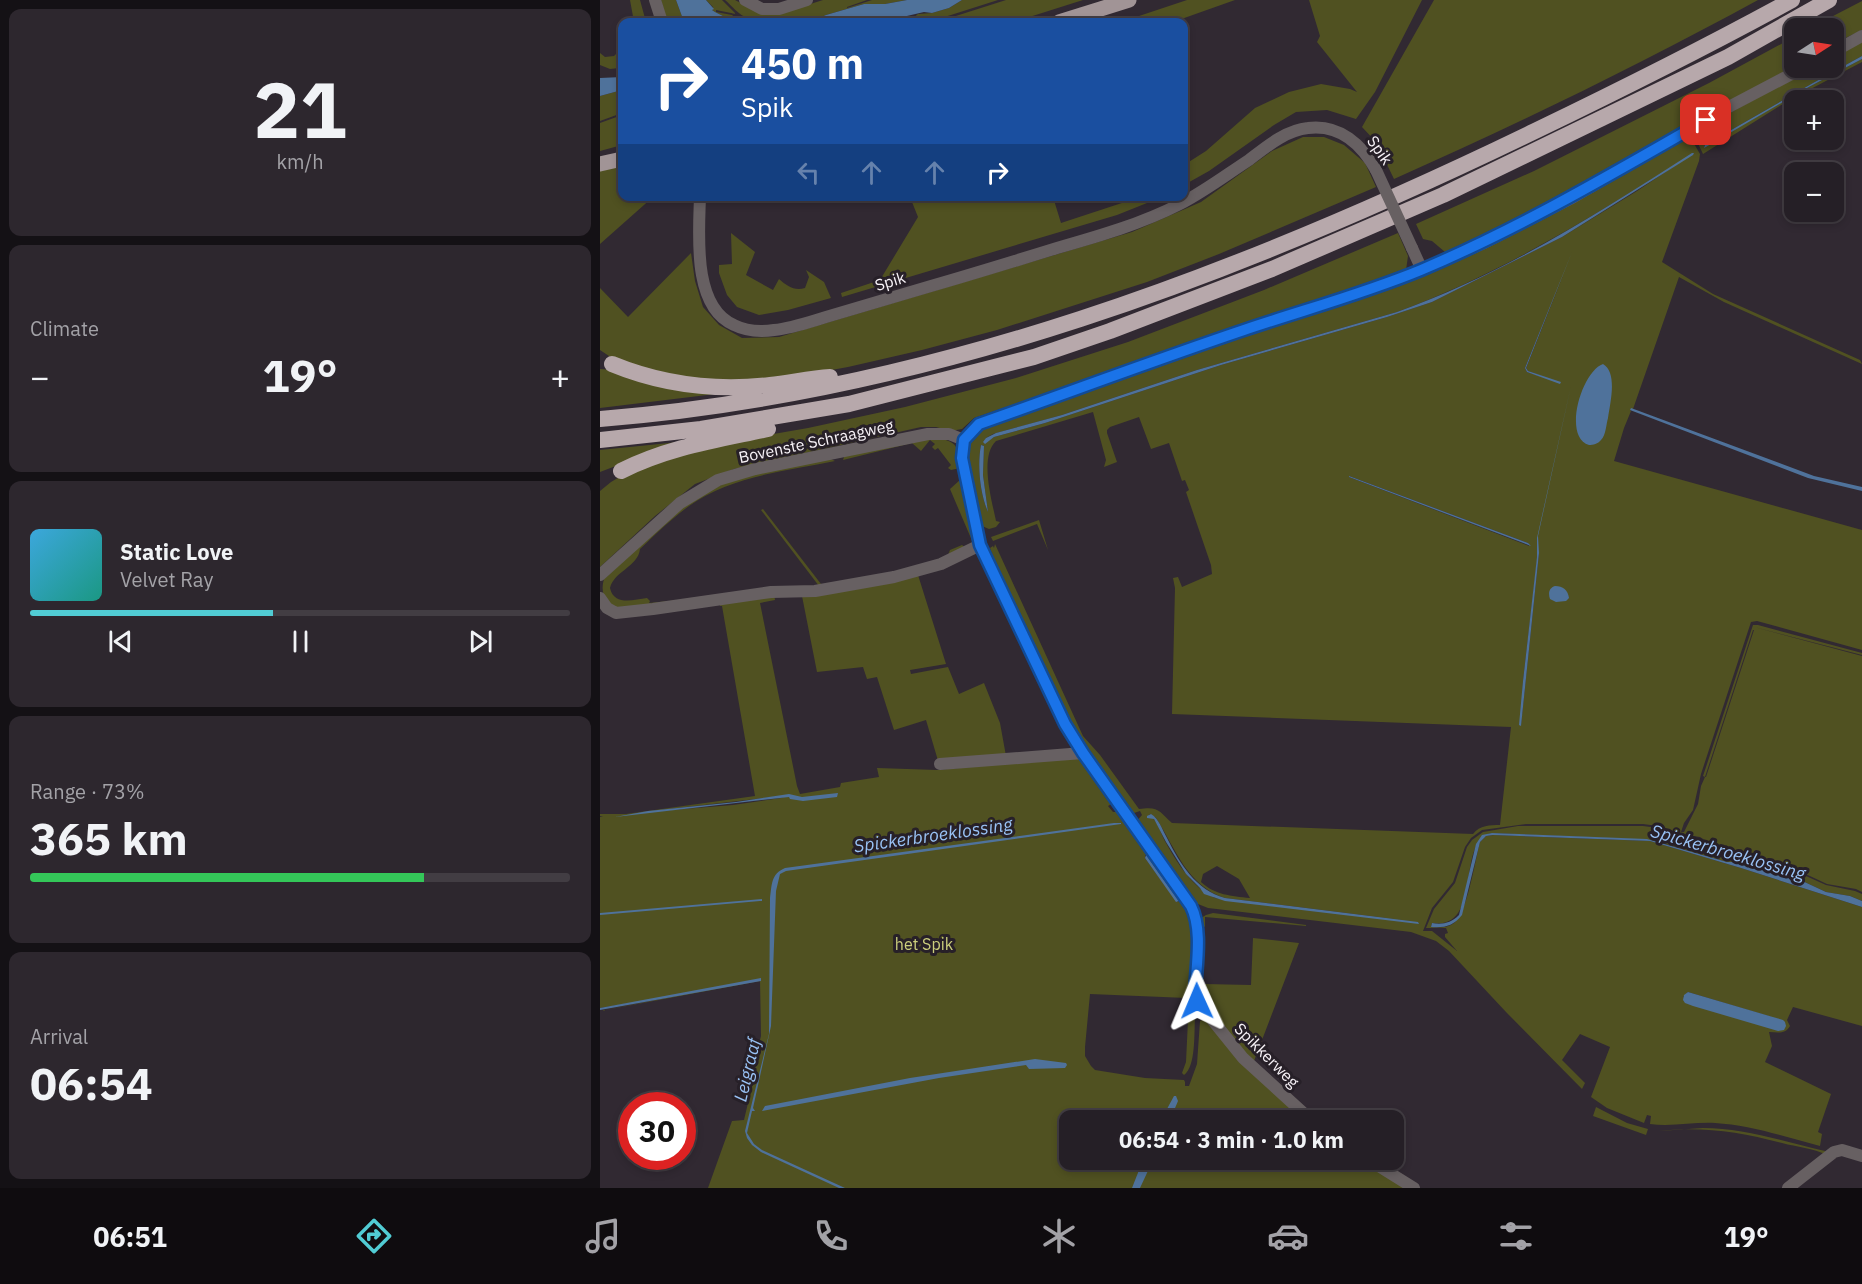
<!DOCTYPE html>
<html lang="en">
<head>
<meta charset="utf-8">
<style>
  :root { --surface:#251f26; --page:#2d272e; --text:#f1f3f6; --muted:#a3a2a7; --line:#423d43; --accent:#51ccd4 }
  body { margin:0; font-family:"IBM Plex Sans",sans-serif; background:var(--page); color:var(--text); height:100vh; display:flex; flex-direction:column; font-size:22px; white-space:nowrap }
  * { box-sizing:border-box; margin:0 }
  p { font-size:20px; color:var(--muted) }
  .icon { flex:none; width:33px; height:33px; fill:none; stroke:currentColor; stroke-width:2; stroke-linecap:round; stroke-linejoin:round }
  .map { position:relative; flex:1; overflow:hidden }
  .details { display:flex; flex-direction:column; gap:9px; padding:9px; background:#141115; width:600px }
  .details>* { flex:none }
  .guide { position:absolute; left:18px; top:18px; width:570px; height:183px; border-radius:12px; box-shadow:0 3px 9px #0003,0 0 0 2px var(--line); background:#1a4fa0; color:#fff; overflow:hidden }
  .needle { width:39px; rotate:78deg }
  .fabs { position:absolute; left:1184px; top:18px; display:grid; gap:12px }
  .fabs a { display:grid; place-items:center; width:60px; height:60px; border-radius:12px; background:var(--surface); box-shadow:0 3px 9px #0003,0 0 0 2px var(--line); font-size:30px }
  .speed { position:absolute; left:18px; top:1092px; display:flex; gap:12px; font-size:30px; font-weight:700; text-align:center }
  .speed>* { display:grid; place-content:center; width:78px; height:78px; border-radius:50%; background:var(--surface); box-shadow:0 3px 9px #0003,0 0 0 2px var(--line); line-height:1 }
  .speed .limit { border:9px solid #d22; background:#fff; color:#111 }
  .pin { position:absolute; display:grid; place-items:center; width:51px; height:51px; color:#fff; margin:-26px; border-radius:12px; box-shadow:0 3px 9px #0006 }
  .me { position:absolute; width:66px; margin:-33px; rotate:359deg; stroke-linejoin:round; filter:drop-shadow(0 0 4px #0008) }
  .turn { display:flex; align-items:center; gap:21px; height:126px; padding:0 24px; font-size:27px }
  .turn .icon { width:78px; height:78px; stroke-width:2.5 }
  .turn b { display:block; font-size:42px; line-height:51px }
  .lanes { display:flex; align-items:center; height:57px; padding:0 24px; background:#0003; justify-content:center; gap:30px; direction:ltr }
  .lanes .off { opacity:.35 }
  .big { font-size:45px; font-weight:700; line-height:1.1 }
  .details .widget { flex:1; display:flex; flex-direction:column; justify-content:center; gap:9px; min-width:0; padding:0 21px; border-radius:12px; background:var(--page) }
  .details .dial { align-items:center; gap:0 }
  .dial b { font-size:78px; line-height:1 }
  .song { display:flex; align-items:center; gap:18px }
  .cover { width:72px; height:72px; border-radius:9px; background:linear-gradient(135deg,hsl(200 70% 55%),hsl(170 70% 35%)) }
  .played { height:6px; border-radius:3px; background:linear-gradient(90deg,var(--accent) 45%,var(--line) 45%) }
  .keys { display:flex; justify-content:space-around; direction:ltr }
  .heat { display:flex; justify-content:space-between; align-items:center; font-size:33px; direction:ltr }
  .charge { height:9px; border-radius:4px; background:linear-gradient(90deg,#34c759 73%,var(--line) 0) }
  .trip { position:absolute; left:459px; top:1110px; width:345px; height:60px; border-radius:12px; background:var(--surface); box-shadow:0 3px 9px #0003,0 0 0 2px var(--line); font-weight:700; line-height:60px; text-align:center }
  .dock { display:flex; height:96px; justify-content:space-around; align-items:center; background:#0f0c0f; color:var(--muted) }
  .dock .icon { width:42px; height:42px }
  .dock .selected { color:var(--accent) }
  .dock b { font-size:27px; color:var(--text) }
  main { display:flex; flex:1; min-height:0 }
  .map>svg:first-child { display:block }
  .green { fill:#505121; fill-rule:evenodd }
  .water { fill:#4f729b }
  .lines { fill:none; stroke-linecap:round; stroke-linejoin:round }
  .minor { stroke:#676062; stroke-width:12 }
  .major { stroke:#a19496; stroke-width:15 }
  .highway { stroke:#b7a8ab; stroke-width:16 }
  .minor-bridge { stroke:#676062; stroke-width:12 }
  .route-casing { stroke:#114b97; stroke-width:15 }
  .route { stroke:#1a73e8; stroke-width:10 }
  .labels { text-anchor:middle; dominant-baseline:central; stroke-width:6; stroke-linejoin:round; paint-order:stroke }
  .street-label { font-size:16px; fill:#f8f3f8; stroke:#272028 }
  .park-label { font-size:16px; fill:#cccf7c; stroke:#272028 }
  .water-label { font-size:18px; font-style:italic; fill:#99c2f5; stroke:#272028 }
</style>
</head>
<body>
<main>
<section class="details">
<div class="widget dial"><b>21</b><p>km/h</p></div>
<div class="widget"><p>Climate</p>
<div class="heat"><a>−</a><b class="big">19°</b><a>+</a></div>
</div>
<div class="widget">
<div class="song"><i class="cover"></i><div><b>Static Love</b><p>Velvet Ray</p></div></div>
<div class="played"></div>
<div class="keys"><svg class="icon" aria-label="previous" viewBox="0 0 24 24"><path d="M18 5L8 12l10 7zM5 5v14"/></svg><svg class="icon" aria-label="pause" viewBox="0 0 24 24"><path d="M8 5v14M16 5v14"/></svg><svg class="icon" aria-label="next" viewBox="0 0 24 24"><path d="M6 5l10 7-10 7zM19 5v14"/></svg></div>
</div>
<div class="widget"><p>Range · 73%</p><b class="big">365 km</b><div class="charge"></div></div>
<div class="widget"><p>Arrival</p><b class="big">06:54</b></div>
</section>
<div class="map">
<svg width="1262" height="1188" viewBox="0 0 1262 1188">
  <rect width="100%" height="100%" fill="#312932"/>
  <!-- green -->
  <path class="green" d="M30,0H40L46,22H34Z
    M61,0H76L84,22H67Z
    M106,0H122L136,14L116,10V12L132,15L138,20L141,19L157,22H135L115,12L112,10L113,7Z
    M125,0H135L156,11H188L223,0H267L247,7V8L272,0H307L285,4H264L226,15L209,22H193L214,19V18C192,21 169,26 147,18C139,15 132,6 125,0Z
    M362,0H398L329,22H285L313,18L318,14L332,13L349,8Z
    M406,0H483L414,22H337Z
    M587,0H635L573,22H521Z
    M709,0H822L775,92L756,119L727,110L696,112L674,125L609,171L584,185V165L606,151L655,108L689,92L721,84L750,89L757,92L717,42L720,36Z
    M834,0H1158C1039,65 918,124 794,179L776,142L762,127Z
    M1262,1V30L1233,44V28H1210Z
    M1194,37V66L938,210L845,252L832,241L823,239L816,224L934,171L1109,83Z
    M1262,41V56L1213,83L1105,145L1104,147L1207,88L1262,59V62L1186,102L1103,154L1093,133L1212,68H1233V56Z
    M22,48V61L19,68L10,69L0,65V53L5,57L14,56Z
    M22,90V113L0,121V96Z
    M22,115V145L0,151V123Z
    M1089,135L1100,154L1099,161L1062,262L1113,294L1260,360L1262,364L1124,302L1079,277L1033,409L1030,410L1031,411L1024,428L1014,461L1262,530V650L1157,621L1151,622L1101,774L1093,810L1084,823L1081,832H1084L1098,804L1101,786L1105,777L1103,776L1153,625H1158L1262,653V655L1154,627L1262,656V892L1256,889L1227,884L1197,870L1180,867L1151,855L1130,856L1100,837L1081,834L1058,826L1043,824H926L882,830L871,838L865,847L853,882L832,908L823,931H832L857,951L845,937V934L848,933L846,928H826L834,909L855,883L867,847L872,840L883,832L918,826H1043L1058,828L1081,836L1099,839L1130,858L1151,857L1180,869L1197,872L1226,885L1255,891L1262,894V901L1250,896L1226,892L1196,878L1173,874L1143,862H1127L1052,840L892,833C855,838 884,931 832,923L831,927C840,928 847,928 854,923C867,914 875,860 880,842L886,836L894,835L1050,841L1141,868L1262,907V1026L1193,1007L1187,1020L1190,1026C1185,1035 1177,1032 1169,1032L1172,1046L1165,1062L1231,1094L1218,1132L1222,1134L1220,1146C1186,1137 1150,1125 1115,1123C1093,1122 1071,1127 1050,1124L1051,1116L1047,1115L1044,1123L1007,1108L991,1097L1010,1047L980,1034L962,1060L985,1083L982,1089L906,1012L849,951L836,941L811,932L608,908L593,902L536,822L542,815L540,811L531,814L470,725L393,557L390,548L393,546L394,548L395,544L483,736L500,755L539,809C559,806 559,811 572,823L873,834C880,825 890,825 900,825L911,727L572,714L575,588L573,578L578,577L582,587L612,574L611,565L586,492L589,490L585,480L582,481L569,443L551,449L539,417L510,427L507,430V433L517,462L504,467L506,460L493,412L396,441C379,457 392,501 396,521L400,522L396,527L389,529L382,526C376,504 365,465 370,444C372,438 376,433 381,428L580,356L782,290ZM1094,153L1037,191L962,237L832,302L787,317L621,365L445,423L394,437L385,443L386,438L393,434L462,415L597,370L797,312C904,273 999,212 1094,153ZM964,273L926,368L928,371L961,383L927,372L925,368ZM381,445L384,446L383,475L388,512C380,494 377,465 381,445ZM749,476L928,543L929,546L749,477ZM938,552L939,553L921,725L923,681ZM1154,630L1106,777H1105L1153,630ZM550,814L556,818C576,849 587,886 625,898L818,922L615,898C592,887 578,864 566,843C561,834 559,825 553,818H547ZM617,866L639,879L650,898C631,896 615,895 601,882L603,874ZM1088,992L1178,1019L1083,997Z
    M703,137H724L744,145L765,163L776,187L619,254L547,282L397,330L322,350L248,367L182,379L102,383L15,360L0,350V288L28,317L91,253L95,281L103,307L119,325L142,338L179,337L532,232L601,202L672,151Z
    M22,166V196L53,197L0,244V171Z
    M310,197H453L461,223L531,200L536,197H562L517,215L242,297L241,293L280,280L318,217Z
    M131,233L155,252L146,275L173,290L179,279C187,286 194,291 205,288L209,277L206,270L224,282L231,298L188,310L159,315L137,307L127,295L119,273V265L132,264Z
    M798,233L808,256L806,270L374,418L362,429L351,431L336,427H321L134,469L95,484L55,516L0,567V491L11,482L33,469L104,446L208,428L305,407L416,378L528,342L664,290Z
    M0,369L15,370L140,391L0,408Z
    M334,437C358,442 358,445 360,468L351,470L348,468L351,465L338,448L335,450L332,447L335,444L330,440L321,451L312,443L243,460L245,454Z
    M79,442L0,472V450Z
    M229,458L235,461C187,471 130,476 89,506C71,519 56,534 40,549C38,567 14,571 10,588C14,606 33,600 47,598L50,601L49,603L219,586L161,510L163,509L221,584L219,586L16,609C5,600 0,594 4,579L89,501L131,480Z
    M361,479L377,536C376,549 353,556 342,560L339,559L348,555L350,550L362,545L366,548L373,543L350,489Z
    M439,520L448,550L437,524L393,541L391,537Z
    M318,575L346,664L310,670L311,674L348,667L359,694L384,683L400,723L406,756L339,764L326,720L294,730L277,677L267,679L263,667L217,672L202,596Z
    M174,594L175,600L160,603L197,786L200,794L240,787L241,783L279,777L277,768L337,770L482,757L515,802L508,806L513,812H519L590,914L588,916L591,929L592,923L590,999L593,1000L596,1007L594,1010L588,1013L587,998L490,994L485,1047V1056L491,1066L495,1070L545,1078L584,1080L585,1082V1086H589L597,1064L600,1021L605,1019L706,1120H470V1160H762L807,1188H108L132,1121L144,1120L155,1073L152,1071L161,1036L160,981L0,1011L91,993L0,1008V817L3,816H0V814H26L155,796L122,606H120V603ZM189,795L181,798L133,805L35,813ZM545,855L547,856L579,900L578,902L576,901L545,858Z
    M613,913L706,925V926L605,917V927L601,925V918L606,915Z
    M653,938L699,943L654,1061L719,1120H716L651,1062L601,1000L600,980L604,979V984L651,985Z
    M595,1019C594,1033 596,1067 584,1075L582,1073L586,1062L588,1020Z
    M996,1107L1027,1123L1048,1129L1046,1135L993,1116Z
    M1103,1128C1144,1128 1185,1142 1225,1151L1227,1155C1213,1148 1197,1147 1182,1143C1141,1132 1101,1126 1059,1131Z"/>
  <!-- water -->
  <path class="water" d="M76,0H106L114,9L112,10L115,12L135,22H84Z
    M307,0H362L349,8L332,13L324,12L294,19L285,22H209L226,15L264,4H285Z
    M1262,56V59L1207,88L1104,148L1105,145L1213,83Z
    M22,77V90L0,96V78Z
    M1092,153H1094L1093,155L962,237L832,302L787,317L621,365L445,423L394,437L385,444L383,442L386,438L396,433L462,415L597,370L797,312C904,274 998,213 1092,153Z
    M972,252L926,368L928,371L961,382L960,384L927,372L925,368Z
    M1003,364C1018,373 1010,403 1008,418C1006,425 1006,435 1001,440C998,444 993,445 989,445C962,437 982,371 1003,364Z
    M971,386L938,536L939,553L921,726L919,725L923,681L937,557V538Z
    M1031,408L1214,476L1262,487V491L1208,478L1030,410Z
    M381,445L384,446L383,475L388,512C380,494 377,465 381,445Z
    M749,476L928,543L931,546L749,477Z
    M955,586C963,586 968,590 969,598L966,601L956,602L950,599C948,593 949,588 955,586Z
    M238,793L237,797L203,801L190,799L189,797L15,817L48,811L136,802L189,794L202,797Z
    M551,814C559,819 562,829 567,838C580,864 596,890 625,898L818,922L819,924L625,901L604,894L600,888L586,874L566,842L554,819L547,818V816Z
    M514,823H521V824L186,871L180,874L176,891L171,1026L153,1108L155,1111H152L147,1133L154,1144L162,1150L245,1188H239L161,1152L152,1145L147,1138L145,1131L169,1034L170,898C172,884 171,874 185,868Z
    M892,833L1047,839L1127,862H1143L1173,874L1196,878L1226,892L1250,896L1262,901V907L1141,868L1050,841L893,835L886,836L880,842L862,915C853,926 845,928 831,927L832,923C842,925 851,923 859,915L876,844L882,835Z
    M546,855L547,856L579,901L576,902L545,858Z
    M162,899V901H160L0,915V913Z
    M161,978V981L0,1010V1008L16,1005Z
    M1088,992L1183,1020L1185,1022L1186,1026L1184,1030L1178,1031L1093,1006L1085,1003L1083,1000L1084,995Z
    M435,1059L466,1063L467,1065L465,1068L429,1069L426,1065L339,1078L162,1111L165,1106L310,1078Z
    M574,1096H576L578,1101L570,1120H561Z
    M543,1160H553L540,1188H532Z"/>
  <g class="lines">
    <!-- minor -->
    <path class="minor" d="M55,0L62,22
      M145,0L162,9H179L207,0
      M1233,52L1262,36
      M100,196C99,234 92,307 134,325C146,331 160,332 174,330C192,328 209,322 226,317C261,307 296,296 331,286C373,274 415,261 457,248C499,236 541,224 580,204C605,191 626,175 649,160C666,147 686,130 708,128C740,124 762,145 776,170
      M812,248L822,270
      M0,575L80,503L118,480L155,469L328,434H349L364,440
      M0,598L7,608L16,613L53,609L171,592L215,591L294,577L341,564L380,545
      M340,764L483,753
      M711,1120L643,1058L597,1001L595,993C596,966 603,930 591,906L483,753L465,724L380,545L362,458L364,440L379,424L645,330L796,280L822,270L884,243L970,199L1123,110L1203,68
      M769,1160L814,1188
      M1188,1188L1234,1152L1242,1150L1262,1156"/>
    <!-- major -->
    <path class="major" d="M459,22L529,0
      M0,164L22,159"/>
    <!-- highway -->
    <path class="highway" d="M12,364C63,385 116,391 170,385C190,383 210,378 230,377
      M0,419C330,393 640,274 935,131C1022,89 1108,46 1192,0
      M0,440L101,429L249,404L434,357L510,331L672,269L843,195L1128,57L1229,0
      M21,471C69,447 117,440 168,429"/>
    <!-- minor-bridge -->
    <path class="minor-bridge" d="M776,170L812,248"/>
  </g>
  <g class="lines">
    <!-- route casing -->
    <g class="route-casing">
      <path id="route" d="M597,1001L595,993C596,966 603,930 591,906L483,753L465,724L380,545L362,458L364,440L379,424C467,393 555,360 644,330C703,310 763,294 821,270C920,228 1012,174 1106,120"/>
    </g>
    <!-- route -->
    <use href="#route" class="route"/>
  </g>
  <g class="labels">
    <!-- street labels -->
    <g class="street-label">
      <text transform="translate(780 150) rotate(55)">Spik</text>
      <text transform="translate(290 281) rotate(-17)">Spik</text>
      <text transform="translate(216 441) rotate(-12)">Bovenste Schraagweg</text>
      <text transform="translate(667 1055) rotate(45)">Spikkerweg</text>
    </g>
    <!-- park labels -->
    <g class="park-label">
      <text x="324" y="944">het Spik</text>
    </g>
    <!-- water labels -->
    <g class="water-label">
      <text transform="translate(333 835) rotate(-8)">Spickerbroeklossing</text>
      <text transform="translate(1128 852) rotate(16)">Spickerbroeklossing</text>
      <text transform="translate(147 1070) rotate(-77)">Leigraaf</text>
    </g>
  </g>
</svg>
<div class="fabs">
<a><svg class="needle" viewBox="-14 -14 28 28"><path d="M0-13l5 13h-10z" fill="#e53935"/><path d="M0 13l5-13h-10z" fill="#a3a2a7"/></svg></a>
<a>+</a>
<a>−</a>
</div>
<div class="speed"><div class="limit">30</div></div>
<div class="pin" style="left:1106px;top:120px;background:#d93025"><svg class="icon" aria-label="arrive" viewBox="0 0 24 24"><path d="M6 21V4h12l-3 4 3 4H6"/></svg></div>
<svg class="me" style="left:597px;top:1001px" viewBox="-20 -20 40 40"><path d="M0-17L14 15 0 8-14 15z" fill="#1a73e8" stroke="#fff" stroke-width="4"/></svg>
<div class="trip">06:54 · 3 min · 1.0 km</div>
<div class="guide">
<div class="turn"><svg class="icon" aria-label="right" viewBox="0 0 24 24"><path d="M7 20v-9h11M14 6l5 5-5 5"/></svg><div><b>450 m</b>Spik</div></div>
<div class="lanes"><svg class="icon off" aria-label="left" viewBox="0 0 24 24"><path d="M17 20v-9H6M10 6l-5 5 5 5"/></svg><svg class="icon off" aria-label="ahead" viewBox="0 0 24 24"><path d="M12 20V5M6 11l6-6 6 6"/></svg><svg class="icon off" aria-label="ahead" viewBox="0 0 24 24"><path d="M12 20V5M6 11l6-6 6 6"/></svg><svg class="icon" aria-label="right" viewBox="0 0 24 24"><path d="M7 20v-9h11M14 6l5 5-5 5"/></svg></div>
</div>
</div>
</main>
<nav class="dock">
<b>06:51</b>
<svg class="icon selected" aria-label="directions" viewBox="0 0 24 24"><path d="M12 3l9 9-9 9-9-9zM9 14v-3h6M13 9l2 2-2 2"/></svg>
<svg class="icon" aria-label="music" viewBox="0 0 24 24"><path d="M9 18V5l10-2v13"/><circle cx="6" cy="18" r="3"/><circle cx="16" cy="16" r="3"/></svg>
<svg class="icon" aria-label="phone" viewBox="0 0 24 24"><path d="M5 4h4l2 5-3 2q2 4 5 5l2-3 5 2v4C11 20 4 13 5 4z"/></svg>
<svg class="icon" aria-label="climate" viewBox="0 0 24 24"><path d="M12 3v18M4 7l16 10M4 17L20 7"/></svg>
<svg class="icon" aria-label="car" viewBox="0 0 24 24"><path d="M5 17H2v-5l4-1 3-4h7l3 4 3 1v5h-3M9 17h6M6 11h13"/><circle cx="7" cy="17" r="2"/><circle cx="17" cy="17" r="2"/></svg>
<svg class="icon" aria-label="filters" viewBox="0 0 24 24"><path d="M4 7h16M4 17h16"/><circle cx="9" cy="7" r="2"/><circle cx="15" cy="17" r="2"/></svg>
<b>19°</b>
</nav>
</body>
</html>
